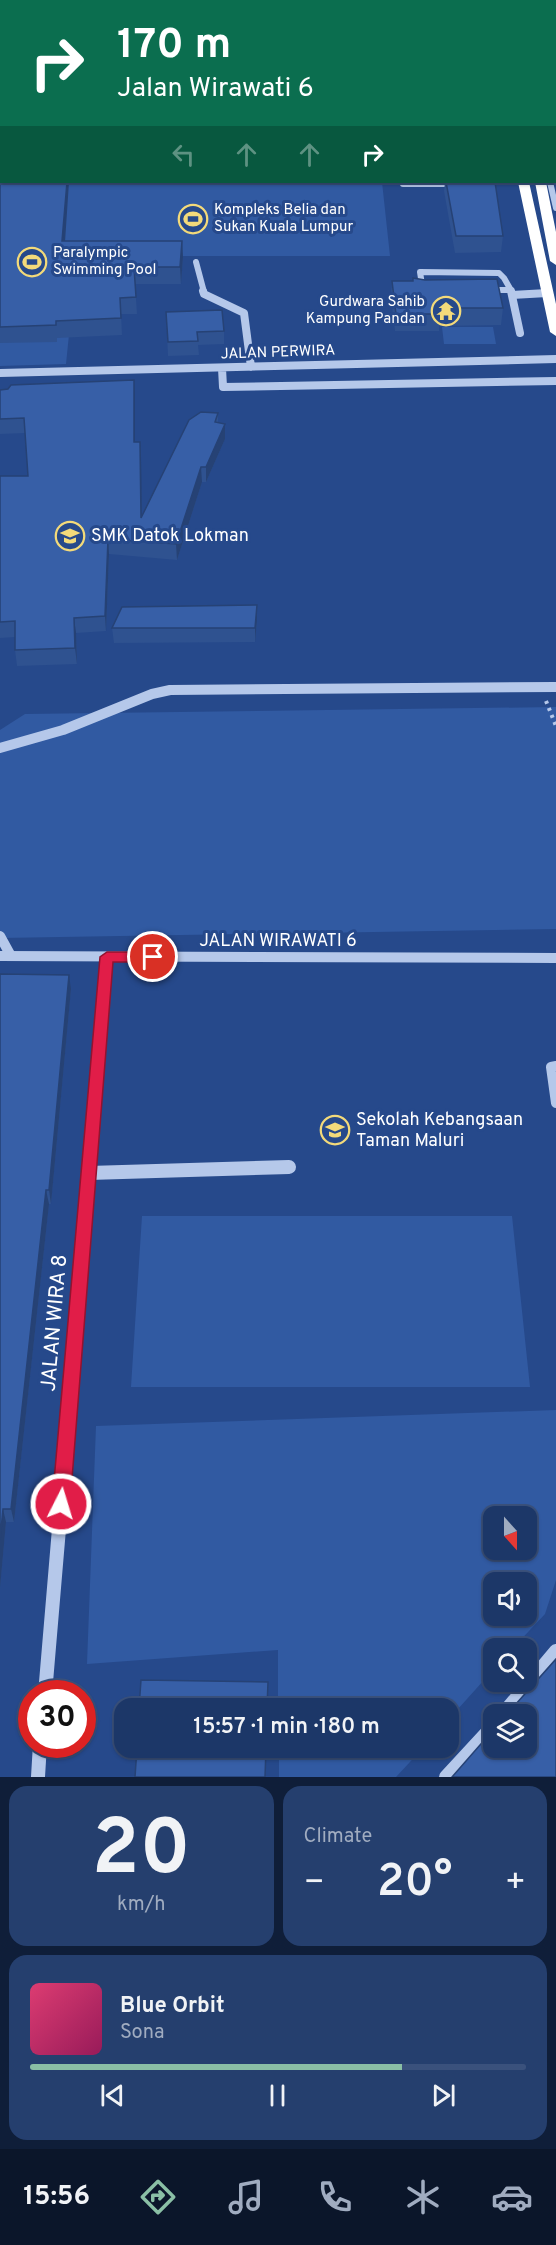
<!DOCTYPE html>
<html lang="en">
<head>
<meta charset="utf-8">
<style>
  :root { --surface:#1c3768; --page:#253f6e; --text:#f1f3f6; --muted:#a0acc0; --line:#3a517c; --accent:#8abfa5 }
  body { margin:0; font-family:Overpass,sans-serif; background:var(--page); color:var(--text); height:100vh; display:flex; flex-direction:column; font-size:22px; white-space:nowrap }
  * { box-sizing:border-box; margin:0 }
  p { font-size:20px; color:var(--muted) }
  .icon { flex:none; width:33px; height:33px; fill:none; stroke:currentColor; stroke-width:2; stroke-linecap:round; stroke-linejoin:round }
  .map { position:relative; height:1777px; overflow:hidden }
  .details { display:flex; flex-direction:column; gap:9px; padding:9px; background:#0f1e39; flex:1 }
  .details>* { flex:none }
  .top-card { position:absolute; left:0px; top:0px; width:556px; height:183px; box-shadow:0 2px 4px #0004,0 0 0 2px var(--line); background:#0b6e4f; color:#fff; overflow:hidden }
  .needle { width:39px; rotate:159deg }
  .controls { position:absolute; left:483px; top:1506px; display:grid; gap:12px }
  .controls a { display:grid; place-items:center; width:54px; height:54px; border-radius:12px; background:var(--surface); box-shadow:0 2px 4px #0004,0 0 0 2px var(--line); font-size:30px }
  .speed { position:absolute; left:18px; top:1680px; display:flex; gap:12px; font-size:30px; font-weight:700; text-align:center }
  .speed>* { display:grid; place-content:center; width:78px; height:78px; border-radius:50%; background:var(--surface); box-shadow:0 2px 4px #0004,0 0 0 2px var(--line); line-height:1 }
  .speed .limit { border:9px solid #d22; background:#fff; color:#111 }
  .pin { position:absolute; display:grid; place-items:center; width:51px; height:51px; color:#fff; margin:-26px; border:3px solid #fff; border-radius:50%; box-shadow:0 2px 6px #0007 }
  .me { position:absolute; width:66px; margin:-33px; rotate:5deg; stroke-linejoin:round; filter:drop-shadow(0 0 4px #0008) }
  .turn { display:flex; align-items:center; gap:21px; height:126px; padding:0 18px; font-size:27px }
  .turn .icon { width:78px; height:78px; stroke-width:2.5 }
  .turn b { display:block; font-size:42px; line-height:51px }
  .lanes { display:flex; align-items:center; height:57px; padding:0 18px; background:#0003; justify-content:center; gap:30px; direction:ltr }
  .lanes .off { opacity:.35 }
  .big { font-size:45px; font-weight:600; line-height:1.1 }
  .details .card { flex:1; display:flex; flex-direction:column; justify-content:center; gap:9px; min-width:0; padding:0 21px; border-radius:18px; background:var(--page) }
  .details .dial { align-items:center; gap:0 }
  .dial b { font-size:78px; line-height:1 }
  .song { display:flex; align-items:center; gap:18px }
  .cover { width:72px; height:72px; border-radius:9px; background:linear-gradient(135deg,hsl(340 70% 55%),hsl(330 70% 35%)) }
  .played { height:6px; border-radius:3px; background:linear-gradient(90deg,var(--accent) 75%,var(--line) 75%) }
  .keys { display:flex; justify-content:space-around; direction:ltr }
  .heat { display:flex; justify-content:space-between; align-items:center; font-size:33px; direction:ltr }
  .details .tiles { flex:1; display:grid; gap:9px; grid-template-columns:1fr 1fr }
  .card:last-child { grid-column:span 2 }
  .trip { position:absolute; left:114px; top:1698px; width:345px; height:60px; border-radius:18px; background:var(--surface); box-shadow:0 2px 4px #0004,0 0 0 2px var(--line); font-weight:600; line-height:60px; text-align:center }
  .tabs { display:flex; height:96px; justify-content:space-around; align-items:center; background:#0b162a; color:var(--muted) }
  .tabs .icon { width:42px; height:42px }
  .tabs .active { color:var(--accent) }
  .tabs b { font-size:27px; color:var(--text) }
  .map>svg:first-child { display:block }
  .green { fill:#315aa2; fill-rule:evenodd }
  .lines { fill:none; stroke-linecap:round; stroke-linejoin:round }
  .path { stroke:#b5c8ea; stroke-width:4; stroke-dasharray:3 4.5; stroke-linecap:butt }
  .minor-far3 { stroke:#b5c8ea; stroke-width:6 }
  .minor-far2 { stroke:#b5c8ea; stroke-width:8 }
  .minor-far1 { stroke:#b5c8ea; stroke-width:10 }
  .minor { stroke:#b5c8ea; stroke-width:14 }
  .major { fill:#f8fafe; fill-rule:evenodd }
  .highway { fill:#fff; fill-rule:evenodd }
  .wall { fill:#2f5290 }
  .shaded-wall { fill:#264275 }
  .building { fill:#375fa7; stroke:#264275; stroke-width:1.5 }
  .route { fill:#e11d48; stroke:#92132f; stroke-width:1.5 }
  .labels { text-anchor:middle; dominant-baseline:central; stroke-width:6; stroke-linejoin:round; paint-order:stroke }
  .far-poi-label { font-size:15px; fill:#fff; stroke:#26498b; text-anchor:start }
  .far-street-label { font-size:15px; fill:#fff; stroke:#26498b }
  .poi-label { font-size:18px; fill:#fff; stroke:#26498b; text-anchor:start }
  .street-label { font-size:18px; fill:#fff; stroke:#26498b }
  .near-street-label { font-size:21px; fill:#fff; stroke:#26498b }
</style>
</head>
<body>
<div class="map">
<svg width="556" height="1777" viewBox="0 0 556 1777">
  <rect width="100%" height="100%" fill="#26498b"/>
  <!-- green -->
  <path class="green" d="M0,90L2,182H382L390,256H77L66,364L0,366Z
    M442,327H493L496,344H444Z
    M556,707V929L0,938V730L25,714Z
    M142,1216H512L530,1387H131Z
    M556,1410V1580L545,1614L513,1648H494L493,1670L449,1719L448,1708H278V1650L87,1664L96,1426ZM526,1516V1550H494V1516ZM526,1582V1616H494V1582Z
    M279,1748H423L396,1777H279Z"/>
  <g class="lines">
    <!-- path -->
    <path class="path" d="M546,701L556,726"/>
    <!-- minor-far3 -->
    <path class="minor-far3" d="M400,2L402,0
      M550,182L556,208
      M403,184H458
      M196,262L204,292
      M487,290H510
      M423,291L420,272L499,273L504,278L512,292"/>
    <!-- minor-far2 -->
    <path class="minor-far2" d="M203,291L204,294L244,313L251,367
      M511,291L520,333
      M512,295L547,293
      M222,368L223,387L556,381
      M0,373L556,359"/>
    <!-- minor-far1 -->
    <path class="minor-far1" d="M0,748L63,730L152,694L170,690L556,687
      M0,936L11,956
      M0,956L556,958
      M556,1066L551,1067L556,1103
      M91,1153L107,957"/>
    <!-- minor -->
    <path class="minor" d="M89,1173L289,1167
      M45,1694L91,1151
      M503,1714L556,1651
      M38,1777L40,1744
      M446,1777L494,1725"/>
    <!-- major -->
    <path class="major" d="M0,48H2V54H0Z
      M555,98H556V104H555Z
      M555,114H556V120H555Z"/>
    <!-- highway -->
    <path class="highway" d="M518,182H529L556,304V336L550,332Z
      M535,182H546L556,232V265L550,261Z"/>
  </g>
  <!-- wall -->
  <path class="wall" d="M0,0H20V2H2V19H0Z
    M322,0H374L372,2H322Z
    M0,103L65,241H182L183,257L181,284H135L137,314H121L122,335L57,338V342L0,343Z
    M445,182H495L503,236L501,252L455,253L444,191Z
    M392,281L503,308L501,325L439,326V331H395L391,298Z
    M166,312L224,331V344L198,345L199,355L168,356Z
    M134,380L135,442H140L142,517L218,413V423L225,424V439L206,482H202L177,560L109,554L106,631L76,633L77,664L17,666L15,650V637L0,638V476H28L25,433L0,434V390Z
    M257,605V620L255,642L114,643L112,628Z
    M0,974L71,989L51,1204H49L14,1522H6L0,1588Z"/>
  <!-- shaded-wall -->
  <path class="shaded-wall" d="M355,0H374L372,2H355Z
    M67,182H69L64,257L62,241Z
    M182,241L183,257L181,284L180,267Z
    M134,380L135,395V457L134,442Z
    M225,424V439L206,482V467Z
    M140,442L141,457L142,533L141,518Z
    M201,467L202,482L177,560L176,544Z
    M108,539L109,554L106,631L105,616Z
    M257,605V620L255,642V628Z
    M74,618L76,633L77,664L75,648Z
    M69,975L71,989L51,1204L49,1190Z
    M46,1190L49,1204L14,1522L11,1509Z
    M3,1509L6,1522L0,1588V1540Z"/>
  <!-- building -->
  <path class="building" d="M216,0H274L275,2H216Z
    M0,103H2V182H67L62,241H182L180,267H134L136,297L120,298L121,318L56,321V325L0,327Z
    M446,182H495L503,236H456Z
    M413,278L425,280L497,279L503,308H439L440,314H396L392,281H413Z
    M222,310L224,331L197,332L198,341L168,342L166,312Z
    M134,380V442H140L141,518L189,420L201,412L218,413L215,422L225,424L206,467H201L176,544L108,539L105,616L74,618L75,648L15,650V621L0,622V476H28L24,418L0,419V390L8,389L11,385Z
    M257,605L255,628H112L122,607Z
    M0,974L69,975L49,1190H46L11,1509H3L0,1540Z
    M556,1659V1777H452L494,1729V1748H526V1714H507Z
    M141,1680L268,1682L267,1708H139Z
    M137,1748H266L265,1777H135Z"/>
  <!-- route -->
  <path class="route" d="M107,952H153L160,957L153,962H113L70,1504L67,1510L61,1513L54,1510L52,1504L100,957Z"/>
  <!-- icons -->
  <defs>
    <g id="stadium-ring" transform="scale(1.5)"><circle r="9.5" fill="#26498b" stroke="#f3da7a" stroke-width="1.5"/><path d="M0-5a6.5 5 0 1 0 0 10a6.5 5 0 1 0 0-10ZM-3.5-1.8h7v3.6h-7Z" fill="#f3da7a"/></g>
    <g id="temple-ring" transform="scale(1.5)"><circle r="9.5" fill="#26498b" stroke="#f3da7a" stroke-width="1.5"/><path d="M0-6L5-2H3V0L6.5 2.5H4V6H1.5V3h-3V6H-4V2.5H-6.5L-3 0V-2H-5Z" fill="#f3da7a"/></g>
    <g id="school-ring" transform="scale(1.5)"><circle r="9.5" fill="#26498b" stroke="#f3da7a" stroke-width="1.5"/><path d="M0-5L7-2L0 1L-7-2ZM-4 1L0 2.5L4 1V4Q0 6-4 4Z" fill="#f3da7a"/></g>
  </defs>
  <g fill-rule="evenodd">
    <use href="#stadium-ring" x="193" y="219"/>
    <use href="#stadium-ring" x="32" y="262"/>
    <use href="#temple-ring" x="446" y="311"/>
    <use href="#school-ring" x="70" y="536"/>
    <use href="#school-ring" x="335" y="1130"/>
  </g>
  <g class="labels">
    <!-- far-poi labels -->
    <g class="far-poi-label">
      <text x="214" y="210">Kompleks Belia dan<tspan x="214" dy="17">Sukan Kuala Lumpur</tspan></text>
      <text x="53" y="253">Paralympic<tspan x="53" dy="17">Swimming Pool</tspan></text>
      <text x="425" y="302" text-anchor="end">Gurdwara Sahib<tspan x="425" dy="17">Kampung Pandan</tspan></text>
    </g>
    <!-- far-street labels -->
    <g class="far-street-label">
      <text transform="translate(278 353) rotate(-2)">JALAN PERWIRA</text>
    </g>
    <!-- poi labels -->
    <g class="poi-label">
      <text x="91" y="536">SMK Datok Lokman</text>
      <text x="356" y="1120">Sekolah Kebangsaan<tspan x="356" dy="21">Taman Maluri</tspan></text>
    </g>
    <!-- street labels -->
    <g class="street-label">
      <text x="278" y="941">JALAN WIRAWATI 6</text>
    </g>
    <!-- near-street labels -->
    <g class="near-street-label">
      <text transform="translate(55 1323) rotate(-85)">JALAN WIRA 8</text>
    </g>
  </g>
</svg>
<div class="controls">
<a><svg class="needle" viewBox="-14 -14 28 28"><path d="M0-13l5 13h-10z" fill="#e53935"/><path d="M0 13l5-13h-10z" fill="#a0acc0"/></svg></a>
<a><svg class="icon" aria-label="sound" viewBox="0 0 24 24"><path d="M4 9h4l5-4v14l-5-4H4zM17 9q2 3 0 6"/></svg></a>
<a><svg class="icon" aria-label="search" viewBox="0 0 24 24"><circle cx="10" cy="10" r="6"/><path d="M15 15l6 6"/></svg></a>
<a><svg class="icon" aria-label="layers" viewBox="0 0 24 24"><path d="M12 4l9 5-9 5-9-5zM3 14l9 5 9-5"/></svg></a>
</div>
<div class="speed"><div class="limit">30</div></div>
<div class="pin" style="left:153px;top:957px;background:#d93025"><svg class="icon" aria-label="arrive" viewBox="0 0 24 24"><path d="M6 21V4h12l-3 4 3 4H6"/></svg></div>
<svg class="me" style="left:61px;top:1504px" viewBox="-20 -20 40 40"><circle r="17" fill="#e11d48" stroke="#fff" stroke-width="3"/><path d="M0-11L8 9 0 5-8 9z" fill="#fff"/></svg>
<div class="trip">15:57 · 1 min · 180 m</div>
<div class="top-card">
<div class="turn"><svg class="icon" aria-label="right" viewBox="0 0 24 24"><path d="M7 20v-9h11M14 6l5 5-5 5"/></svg><div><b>170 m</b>Jalan Wirawati 6</div></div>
<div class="lanes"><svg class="icon off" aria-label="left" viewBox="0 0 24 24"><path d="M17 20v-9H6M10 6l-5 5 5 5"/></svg><svg class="icon off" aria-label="ahead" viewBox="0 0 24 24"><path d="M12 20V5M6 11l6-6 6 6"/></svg><svg class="icon off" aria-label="ahead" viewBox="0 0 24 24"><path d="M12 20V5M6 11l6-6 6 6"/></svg><svg class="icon" aria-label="right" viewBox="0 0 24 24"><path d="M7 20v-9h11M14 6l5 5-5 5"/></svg></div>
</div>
</div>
<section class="details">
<div class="tiles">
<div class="card dial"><b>20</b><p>km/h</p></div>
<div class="card"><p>Climate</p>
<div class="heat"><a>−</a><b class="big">20°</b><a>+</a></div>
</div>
<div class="card">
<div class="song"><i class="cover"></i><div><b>Blue Orbit</b><p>Sona</p></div></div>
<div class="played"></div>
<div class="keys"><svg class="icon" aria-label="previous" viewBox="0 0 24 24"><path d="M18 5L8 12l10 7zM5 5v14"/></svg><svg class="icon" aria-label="pause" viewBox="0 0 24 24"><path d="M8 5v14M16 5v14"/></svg><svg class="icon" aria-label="next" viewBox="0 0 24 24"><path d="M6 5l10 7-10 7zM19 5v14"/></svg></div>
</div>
</div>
</section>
<nav class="tabs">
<b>15:56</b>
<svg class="icon active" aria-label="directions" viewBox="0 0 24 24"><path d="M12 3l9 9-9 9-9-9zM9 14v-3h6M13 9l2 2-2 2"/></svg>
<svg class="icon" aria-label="music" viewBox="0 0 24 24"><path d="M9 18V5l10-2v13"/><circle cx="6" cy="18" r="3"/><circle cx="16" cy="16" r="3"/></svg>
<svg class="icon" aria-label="phone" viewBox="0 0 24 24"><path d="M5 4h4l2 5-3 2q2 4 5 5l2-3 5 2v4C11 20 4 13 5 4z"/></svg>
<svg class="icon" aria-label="climate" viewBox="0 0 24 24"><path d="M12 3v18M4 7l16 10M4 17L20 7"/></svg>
<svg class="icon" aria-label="car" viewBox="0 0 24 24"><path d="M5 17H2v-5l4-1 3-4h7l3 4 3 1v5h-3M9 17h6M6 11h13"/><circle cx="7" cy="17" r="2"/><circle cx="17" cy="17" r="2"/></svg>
</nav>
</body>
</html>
